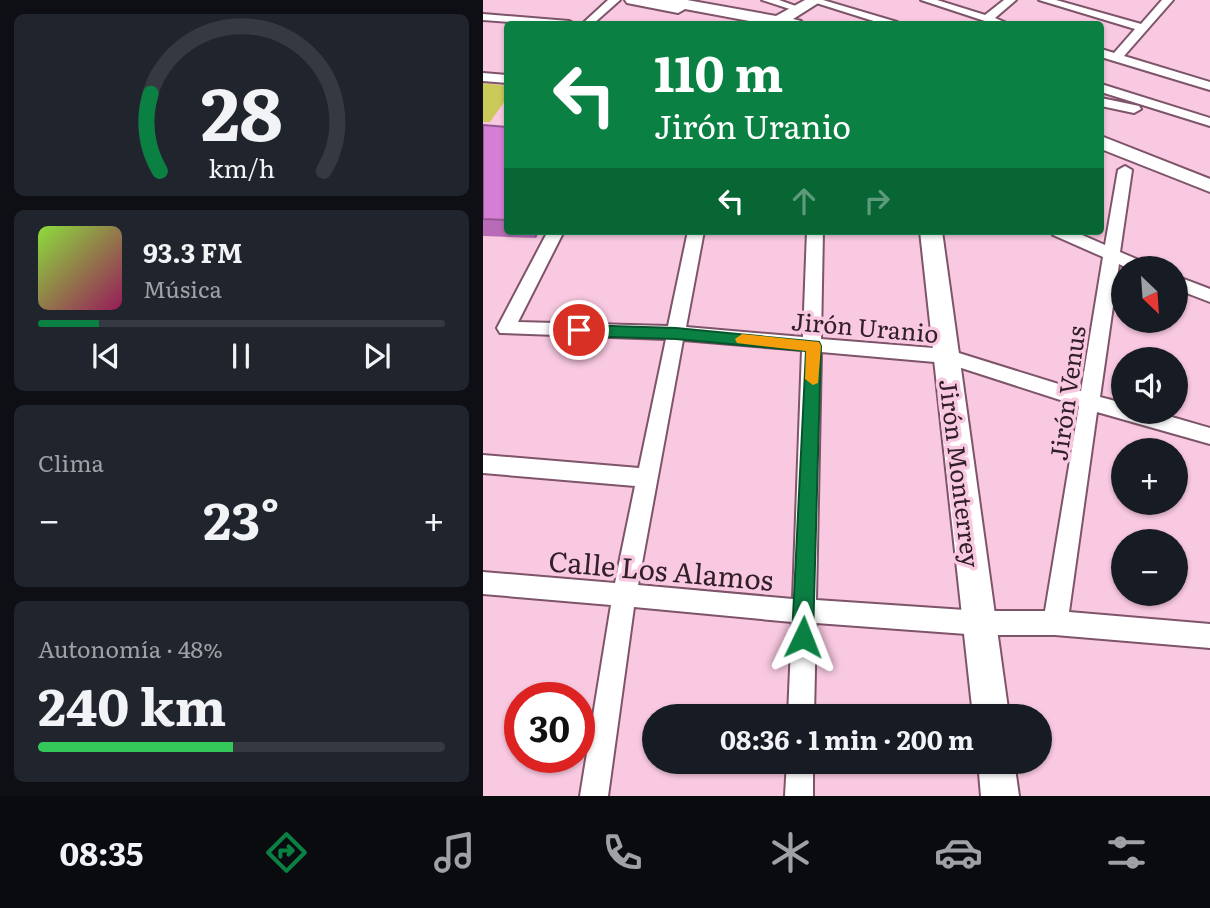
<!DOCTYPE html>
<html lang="es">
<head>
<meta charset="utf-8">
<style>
  :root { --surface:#171b24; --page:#20242c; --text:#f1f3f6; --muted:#9ea1a6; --line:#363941; --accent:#0b8043 }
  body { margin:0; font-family:Literata,serif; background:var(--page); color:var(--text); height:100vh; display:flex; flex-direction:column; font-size:26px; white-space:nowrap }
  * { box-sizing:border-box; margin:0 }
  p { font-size:23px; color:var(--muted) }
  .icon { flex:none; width:38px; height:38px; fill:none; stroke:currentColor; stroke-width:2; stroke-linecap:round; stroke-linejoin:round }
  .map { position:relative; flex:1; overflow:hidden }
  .sheet { display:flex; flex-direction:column; gap:14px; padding:14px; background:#0d0f14; width:483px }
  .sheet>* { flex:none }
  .hud { position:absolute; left:21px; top:21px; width:600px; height:214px; border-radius:7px; box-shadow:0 2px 5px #0004; background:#0b8043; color:#fff; overflow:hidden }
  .needle { width:46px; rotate:155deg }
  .buttons { position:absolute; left:628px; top:256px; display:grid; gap:14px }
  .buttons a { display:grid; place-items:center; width:77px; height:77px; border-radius:50%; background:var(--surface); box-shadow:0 2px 5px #0004; font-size:35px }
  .speed { position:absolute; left:21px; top:682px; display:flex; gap:14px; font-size:35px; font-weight:700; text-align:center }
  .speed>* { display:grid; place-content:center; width:91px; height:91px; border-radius:50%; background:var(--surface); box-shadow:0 2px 5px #0004; line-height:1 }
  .speed .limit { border:10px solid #d22; background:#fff; color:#111 }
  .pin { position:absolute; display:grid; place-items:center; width:60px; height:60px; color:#fff; margin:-30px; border:4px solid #fff; border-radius:50%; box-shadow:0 2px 7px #0007 }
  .me { position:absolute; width:77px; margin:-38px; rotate:2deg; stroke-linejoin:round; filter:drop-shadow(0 0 5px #0008) }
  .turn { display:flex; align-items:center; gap:24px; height:147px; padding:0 35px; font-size:32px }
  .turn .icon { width:91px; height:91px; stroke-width:2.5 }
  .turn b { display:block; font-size:49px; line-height:60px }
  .lanes { display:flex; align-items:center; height:66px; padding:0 35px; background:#0003; justify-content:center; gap:35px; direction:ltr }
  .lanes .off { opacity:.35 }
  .big { font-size:52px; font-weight:700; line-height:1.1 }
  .sheet .widget { flex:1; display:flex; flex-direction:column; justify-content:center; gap:10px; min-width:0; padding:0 24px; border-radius:10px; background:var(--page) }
  .sheet .dial { align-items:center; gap:0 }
  .dial svg { height:182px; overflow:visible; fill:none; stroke:var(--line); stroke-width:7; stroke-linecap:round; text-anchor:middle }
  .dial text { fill:var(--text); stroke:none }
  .song { display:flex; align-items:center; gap:21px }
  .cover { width:84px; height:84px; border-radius:10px; background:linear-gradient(135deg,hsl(90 70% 55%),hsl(330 70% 35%)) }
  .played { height:7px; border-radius:4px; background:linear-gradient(90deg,var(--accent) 15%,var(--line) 15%) }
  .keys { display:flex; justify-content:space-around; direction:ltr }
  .heat { display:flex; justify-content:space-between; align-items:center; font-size:38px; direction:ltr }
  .charge { height:10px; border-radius:5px; background:linear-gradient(90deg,#34c759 48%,var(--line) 0) }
  .trip { position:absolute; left:159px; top:704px; width:410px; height:70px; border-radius:35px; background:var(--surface); box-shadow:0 2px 5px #0004; font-weight:700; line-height:70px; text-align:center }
  .menu { display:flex; height:112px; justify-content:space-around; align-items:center; background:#090b0e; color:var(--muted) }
  .menu .icon { width:49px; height:49px }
  .menu .selected { color:var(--accent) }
  .menu b { font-size:32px; color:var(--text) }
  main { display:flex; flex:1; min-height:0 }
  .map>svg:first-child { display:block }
  .green { fill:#ccc95b }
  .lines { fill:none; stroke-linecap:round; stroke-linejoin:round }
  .street-casing { stroke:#7d5469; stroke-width:4 }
  .secondary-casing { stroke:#7d5469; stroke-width:4 }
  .street { fill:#fff; fill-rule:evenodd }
  .secondary { fill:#fff; fill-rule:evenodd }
  .wall { fill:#b86cb7 }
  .shaded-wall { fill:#965895 }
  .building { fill:#d67ed5; stroke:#965895; stroke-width:2 }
  .route { fill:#0b8043; stroke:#07532c; stroke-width:2 }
  .slow { fill:#f59e0b }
  .labels { text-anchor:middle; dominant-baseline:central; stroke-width:7; stroke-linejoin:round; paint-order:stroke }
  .street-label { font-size:24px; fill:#322029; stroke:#f9c9e1 }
  .near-street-label { font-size:28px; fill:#322029; stroke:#f9c9e1 }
</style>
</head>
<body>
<main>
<section class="sheet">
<div class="widget dial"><svg viewBox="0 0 100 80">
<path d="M14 69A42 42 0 1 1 86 69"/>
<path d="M14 69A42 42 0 0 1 10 35" stroke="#0b8043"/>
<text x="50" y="56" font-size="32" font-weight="700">28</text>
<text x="50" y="72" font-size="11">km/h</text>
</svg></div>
<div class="widget">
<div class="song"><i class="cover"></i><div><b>93.3 FM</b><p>Música</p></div></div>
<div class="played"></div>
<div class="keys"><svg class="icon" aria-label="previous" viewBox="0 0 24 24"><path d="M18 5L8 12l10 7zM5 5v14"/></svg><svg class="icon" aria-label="pause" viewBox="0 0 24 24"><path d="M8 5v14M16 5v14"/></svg><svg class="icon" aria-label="next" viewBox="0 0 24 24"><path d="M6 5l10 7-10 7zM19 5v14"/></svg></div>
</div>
<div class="widget"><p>Clima</p>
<div class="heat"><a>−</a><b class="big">23°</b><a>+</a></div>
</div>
<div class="widget"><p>Autonomía · 48%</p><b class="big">240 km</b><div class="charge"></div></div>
</section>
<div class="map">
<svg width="727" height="796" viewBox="0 0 727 796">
  <rect width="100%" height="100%" fill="#f9c9e1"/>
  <!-- green -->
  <path class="green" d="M0,83L24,86V98L7,122H0Z"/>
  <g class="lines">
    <!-- street casing -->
    <g class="street-casing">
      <path id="street" d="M125,0H137L110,24H99Z
        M279,0H296L321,9L316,12Z
        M340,0L414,22L416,24H400L327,1Z
        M438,0H454L502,15L521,0H533L512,18L526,24H511Z
        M556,0H573L658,24L679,0H690L641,56L727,82V90L618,57V49L631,53L652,29Z
        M0,14L86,21L92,24H51L0,20Z
        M0,73L24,75V83L0,81Z
        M618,84L727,118V126L618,92Z
        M618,98L656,106L658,109L651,113L618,106Z
        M642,166L649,170L637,252L665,264L667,268H644L636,264L617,397L640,403V411H668L727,428V444L614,412L586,612L727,624V648L572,635H497L333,623L331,716H305L309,622L151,607L125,796H97L128,605L0,594V572L132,583L152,486L0,473V455L156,468L183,339L17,333L14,328L65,231H81L35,322L185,326L205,231H221L203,327L320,337L324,231H340L338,339L463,349L598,391L620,257L570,235L568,231H590L622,245L635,170ZM200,340L319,350L310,599L155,585ZM338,352L463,363L596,406L562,611H497L333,600Z
        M693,276L727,289V302L693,289Z
        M304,761H330V796H302Z"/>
    </g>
    <!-- secondary casing -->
    <g class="secondary-casing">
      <path id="secondary" d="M142,0H204L293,16L322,0H340L310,19L318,21L320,24H282L202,9L195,13L144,3Z
        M618,136L727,179V192L618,149Z
        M437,231H459L526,716H490Z
        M495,761H531L536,796H498Z"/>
    </g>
    <!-- street -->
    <use href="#street" class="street"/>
    <!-- secondary -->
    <use href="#secondary" class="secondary"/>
  </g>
  <!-- wall -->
  <path class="wall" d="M0,125L24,127V231H56L53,238L0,236Z"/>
  <!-- shaded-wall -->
  <path class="shaded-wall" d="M50,231H56L53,238Z"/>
  <!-- building -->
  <path class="building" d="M0,125L24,127V220L0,219Z"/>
  <!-- route -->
  <path class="route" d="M96,325L193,328L336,342L338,346L330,637L327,644L320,647L312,644L309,637L323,351L193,339L96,336L88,330Z"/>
  <!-- slow -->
  <path class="slow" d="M259,334L336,342L338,346L335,383L330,385L322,379L323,351L254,343L252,339Z"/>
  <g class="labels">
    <!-- street labels -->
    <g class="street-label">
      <text transform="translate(382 326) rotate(5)">Jirón Uranio</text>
      <text transform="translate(583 393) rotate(-82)">Jirón Venus</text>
      <text transform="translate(478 473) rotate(83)">Jirón Monterrey</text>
    </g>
    <!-- near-street labels -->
    <g class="near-street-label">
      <text transform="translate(178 569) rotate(5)">Calle Los Alamos</text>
    </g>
  </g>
</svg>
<div class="buttons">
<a><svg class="needle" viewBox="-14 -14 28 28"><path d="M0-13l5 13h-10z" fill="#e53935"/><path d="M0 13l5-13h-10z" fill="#9ea1a6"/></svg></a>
<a><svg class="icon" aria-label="sound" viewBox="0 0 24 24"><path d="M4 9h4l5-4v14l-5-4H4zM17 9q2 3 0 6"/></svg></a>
<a>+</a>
<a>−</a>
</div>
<div class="speed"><div class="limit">30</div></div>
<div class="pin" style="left:96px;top:330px;background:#d93025"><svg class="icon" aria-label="arrive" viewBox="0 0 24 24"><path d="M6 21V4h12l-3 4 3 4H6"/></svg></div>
<svg class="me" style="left:320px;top:637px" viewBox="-20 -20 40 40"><path d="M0-17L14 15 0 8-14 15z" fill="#0b8043" stroke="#fff" stroke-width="4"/></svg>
<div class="trip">08:36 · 1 min · 200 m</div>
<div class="hud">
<div class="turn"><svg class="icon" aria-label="left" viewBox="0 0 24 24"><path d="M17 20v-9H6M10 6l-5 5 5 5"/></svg><div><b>110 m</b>Jirón Uranio</div></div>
<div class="lanes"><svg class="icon" aria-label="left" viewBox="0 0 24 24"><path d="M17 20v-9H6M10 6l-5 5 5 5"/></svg><svg class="icon off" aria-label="ahead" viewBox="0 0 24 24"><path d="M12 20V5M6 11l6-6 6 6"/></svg><svg class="icon off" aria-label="right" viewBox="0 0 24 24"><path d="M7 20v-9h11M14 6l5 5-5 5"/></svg></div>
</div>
</div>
</main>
<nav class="menu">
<b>08:35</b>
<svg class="icon selected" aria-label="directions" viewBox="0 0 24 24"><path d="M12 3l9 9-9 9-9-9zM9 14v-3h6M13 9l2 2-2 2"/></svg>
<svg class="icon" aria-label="music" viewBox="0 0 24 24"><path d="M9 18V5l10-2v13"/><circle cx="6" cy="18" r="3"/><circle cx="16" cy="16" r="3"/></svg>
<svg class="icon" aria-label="phone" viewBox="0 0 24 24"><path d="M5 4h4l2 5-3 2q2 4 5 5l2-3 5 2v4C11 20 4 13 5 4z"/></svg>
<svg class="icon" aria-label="climate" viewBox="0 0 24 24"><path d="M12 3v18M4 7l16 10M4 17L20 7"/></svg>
<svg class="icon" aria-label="car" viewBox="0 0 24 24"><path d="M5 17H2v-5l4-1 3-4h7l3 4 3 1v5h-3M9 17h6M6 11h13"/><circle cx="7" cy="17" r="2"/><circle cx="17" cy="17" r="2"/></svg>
<svg class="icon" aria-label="filters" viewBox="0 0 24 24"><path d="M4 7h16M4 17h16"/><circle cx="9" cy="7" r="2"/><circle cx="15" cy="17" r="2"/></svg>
</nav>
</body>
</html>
